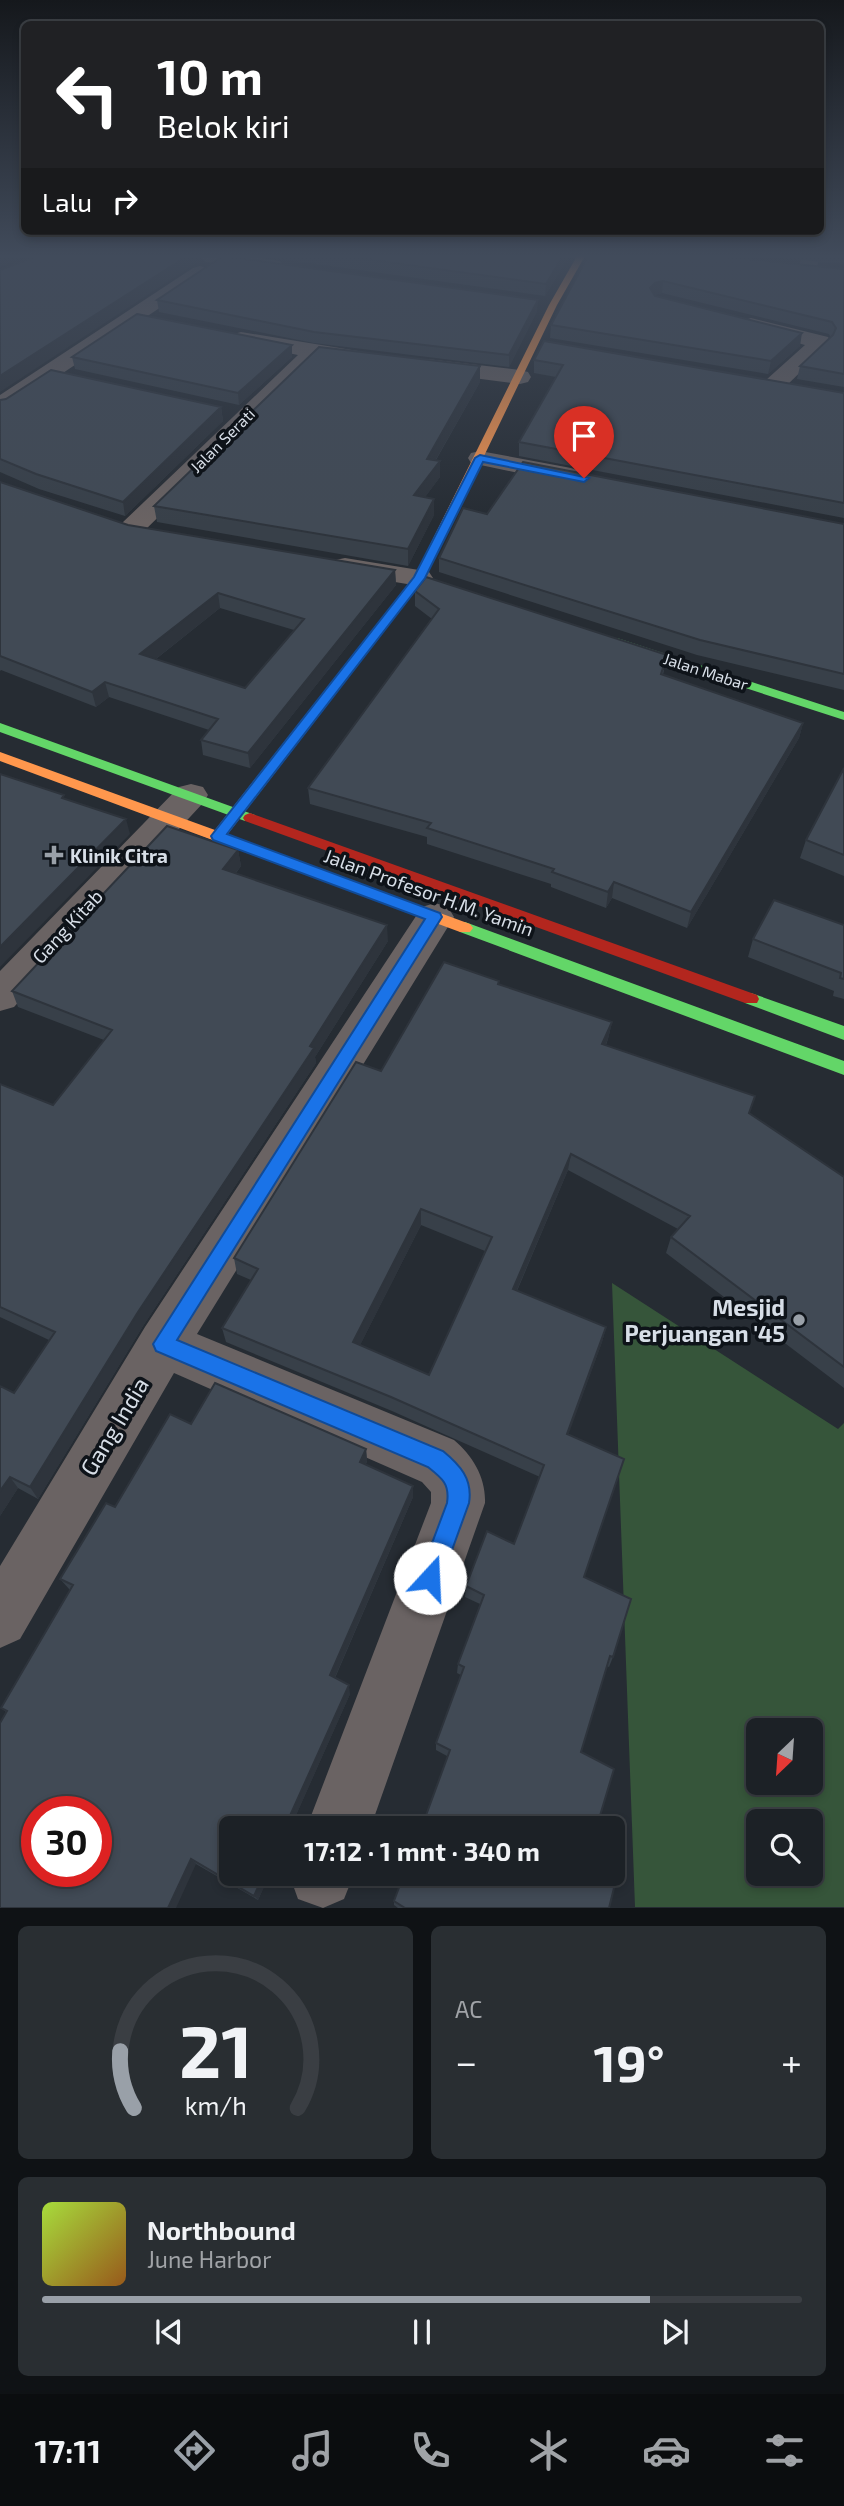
<!DOCTYPE html>
<html lang="id">
<head>
<meta charset="utf-8">
<style>
  :root { --surface:#1c2126; --page:#292e32; --text:#f1f3f6; --muted:#a0a3a7; --line:#3a3e43; --accent:#99a0a8 }
  body { margin:0; font-family:"Exo 2",sans-serif; background:var(--page); color:var(--text); height:100vh; display:flex; flex-direction:column; font-size:26px; white-space:nowrap }
  * { box-sizing:border-box; margin:0 }
  p { font-size:23px; color:var(--muted) }
  .icon { flex:none; width:38px; height:38px; fill:none; stroke:currentColor; stroke-width:2; stroke-linecap:round; stroke-linejoin:round }
  .map { position:relative; height:1908px; overflow:hidden }
  .sheet { display:flex; flex-direction:column; gap:18px; padding:18px; background:#0f1215; flex:1 }
  .sheet>* { flex:none }
  .top-card { position:absolute; left:21px; top:21px; width:803px; height:214px; border-radius:10px; box-shadow:0 4px 10px #0003,0 0 0 2px var(--line); background:#202124; color:#fff; overflow:hidden }
  .needle { width:46px; rotate:205deg }
  .fabs { position:absolute; left:746px; top:1718px; display:grid; gap:14px }
  .fabs a { display:grid; place-items:center; width:77px; height:77px; border-radius:10px; background:var(--surface); box-shadow:0 4px 10px #0003,0 0 0 2px var(--line); font-size:35px }
  .speed { position:absolute; left:21px; top:1796px; display:flex; gap:14px; font-size:35px; font-weight:700; text-align:center }
  .speed>* { display:grid; place-content:center; width:91px; height:91px; border-radius:50%; background:var(--surface); box-shadow:0 4px 10px #0003,0 0 0 2px var(--line); line-height:1 }
  .speed .limit { border:10px solid #d22; background:#fff; color:#111 }
  .pin { position:absolute; display:grid; place-items:center; width:60px; height:60px; color:#fff; margin:-72px -30px; border-radius:50% 50% 50% 0; rotate:-45deg; box-shadow:0 0 7px #0007 }
  .pin .icon { rotate:45deg }
  .me { position:absolute; width:77px; margin:-38px; rotate:20deg; stroke-linejoin:round; filter:drop-shadow(0 0 5px #0008) }
  .turn { display:flex; align-items:center; gap:24px; height:147px; padding:0 21px; font-size:32px }
  .turn .icon { width:91px; height:91px; stroke-width:2.5 }
  .turn b { display:block; font-size:49px; line-height:60px }
  .then { display:flex; align-items:center; height:66px; padding:0 21px; background:#0003; gap:14px; font-size:26px }
  .big { font-size:52px; font-weight:700; line-height:1.1 }
  .sheet .tile { flex:1; display:flex; flex-direction:column; justify-content:center; gap:10px; min-width:0; padding:0 24px; border-radius:10px; background:var(--page) }
  .sheet .dial { align-items:center; gap:0 }
  .dial svg { height:182px; overflow:visible; fill:none; stroke:var(--line); stroke-width:7; stroke-linecap:round; text-anchor:middle }
  .dial text { fill:var(--text); stroke:none }
  .song { display:flex; align-items:center; gap:21px }
  .cover { width:84px; height:84px; border-radius:10px; background:linear-gradient(135deg,hsl(80 70% 55%),hsl(30 70% 35%)) }
  .played { height:7px; border-radius:4px; background:linear-gradient(90deg,var(--accent) 80%,var(--line) 80%) }
  .keys { display:flex; justify-content:space-around; direction:ltr }
  .heat { display:flex; justify-content:space-between; align-items:center; font-size:38px; direction:ltr }
  .sheet .tiles { flex:1; display:grid; gap:18px; grid-template-columns:1fr 1fr }
  .tile:last-child { grid-column:span 2 }
  .trip { position:absolute; left:219px; top:1816px; width:406px; height:70px; border-radius:10px; background:var(--surface); box-shadow:0 4px 10px #0003,0 0 0 2px var(--line); font-weight:700; line-height:70px; text-align:center }
  .tab-bar { display:flex; height:112px; justify-content:space-around; align-items:center; background:#0b0d0f; color:var(--muted) }
  .tab-bar .icon { width:49px; height:49px }
  .tab-bar .selected { color:var(--accent) }
  .tab-bar b { font-size:32px; color:var(--text) }
  .map>svg:first-child { display:block }
  .green { fill:#36553a; fill-rule:evenodd }
  .lines { fill:none; stroke-linecap:round; stroke-linejoin:round }
  .street { fill:#6a6363; fill-rule:evenodd }
  .fast { fill:#63d668; fill-rule:evenodd }
  .slow { fill:#ff974d; fill-rule:evenodd }
  .jam { fill:#b3261e; fill-rule:evenodd }
  .wall { fill:#384049; fill-rule:evenodd }
  .shaded-wall { fill:#2e343c }
  .building { fill:#414a55; stroke:#2e343c; stroke-width:2; fill-rule:evenodd }
  .route { fill:#1a73e8; stroke:#114b97; stroke-width:2 }
  .poi-dot { fill:#99a0a8; stroke:#0e1319; stroke-width:2.5 }
  .labels { text-anchor:middle; dominant-baseline:central; stroke-width:7; stroke-linejoin:round; paint-order:stroke }
  .far-street-label { font-size:16px; fill:#d7dee7; stroke:#0e1319 }
  .poi-label { font-size:19px; font-weight:bold; fill:#d7dee7; stroke:#0e1319; text-anchor:start }
  .street-label { font-size:19px; fill:#d7dee7; stroke:#0e1319 }
  .near-poi-label { font-size:23px; font-weight:bold; fill:#d7dee7; stroke:#0e1319; text-anchor:end }
  .near-street-label { font-size:23px; fill:#d7dee7; stroke:#0e1319 }
</style>
</head>
<body>
<div class="map">
<svg width="844" height="1908" viewBox="0 0 844 1908">
  <rect width="100%" height="100%" fill="#262c33"/>
  <!-- green -->
  <path class="green" d="M612,1283L838,1429L844,1423V1907H635ZM758,1731H810V1783H758ZM758,1822H810V1874H758Z"/>
  <g class="lines">
    <!-- street -->
    <path class="street" d="M197,256H245L280,261L283,265L273,271L206,262Z
      M801,256H819L816,273H802L799,269Z
      M200,266L207,268L210,272L207,276L8,410L0,412V395L193,268Z
      M751,318L828,337L831,342L782,390H766L763,385L766,380L805,345L744,328L741,324L744,320Z
      M241,332L364,352L372,354L375,359L372,364L364,366L319,359L140,535L131,537L122,535L118,529L122,523L298,355L234,342L230,338L234,334Z
      M427,359L520,370L528,372L531,377L528,382L520,384L419,371L416,366L419,361Z
      M480,451L571,468L580,471L584,476L580,481L571,484L471,463L468,458L471,453Z
      M345,558L419,570L429,572L433,578L429,584L419,586L335,572L331,566L335,560Z
      M191,784L203,787L208,795L203,803L14,1007L0,1011V971L179,787Z
      M435,903L448,907L454,917L197,1334L454,1440C473,1456 486,1478 485,1503L370,1829H306L431,1503V1492L422,1482L174,1373L20,1639L0,1648V1566L145,1327L422,907Z
      M289,1874H354L344,1899L323,1908L298,1899Z"/>
    <!-- fast -->
    <path class="fast" d="M617,638L844,712V720L613,645V639Z
      M0,723L255,815L257,818L255,821H245L0,732Z
      M465,922L844,1061V1075L460,932L457,928L460,924Z
      M751,993L844,1026V1040L745,1003L743,999L745,995Z"/>
    <!-- slow -->
    <path class="slow" d="M577,256H585L557,305L425,578L227,835L470,924L473,928L470,932H460L0,761V752L215,830L414,577L549,305Z"/>
    <!-- jam -->
    <path class="jam" d="M250,813L757,995L759,999L757,1003H745L245,821L243,818L245,815Z"/>
  </g>
  <!-- wall -->
  <path class="wall" d="M259,256H569L545,296Z
    M588,256L844,269V387L797,379L800,366L831,338L829,334L662,293L654,295L800,346L768,374L550,338L551,325Z
    M759,256H844V264Z
    M157,300L537,311L509,367L314,343L159,312Z
    M292,345V357L239,405L75,369L72,357Z
    M534,360L844,393V518L519,456V442L556,377L534,373Z
    M480,382L436,460L440,461V477L425,497L434,499V515L408,566L157,522L154,506Z
    M0,400L221,407L223,421L125,516L39,489L0,472Z
    M0,482L128,525L395,570L396,585L250,768L203,755L201,740L209,730L109,697L96,707L1,670L0,671ZM220,608L294,630L245,688L156,659Z
    M487,514L844,524V690L697,655L439,572V558Z
    M415,591L664,670L663,675L803,723L799,738L687,928L612,898L606,908L551,887V884L427,844V837L310,804L308,788L432,619L415,606Z
    M844,768V876L800,858L806,840Z
    M238,850L241,866L236,873L388,941L315,1057L316,1063L143,1326L38,1499L18,1488L0,1516L14,1393L49,1340L0,1317V1084L53,1105L104,1040L18,1007L12,991Z
    M844,925V999L833,996L834,991L748,957L753,939Z
    M499,984L612,1022L608,1039L606,1045L749,1113L844,1177V1388L666,1253L671,1237L678,1229L568,1170L517,1291L606,1327L602,1342L568,1434L584,1577L613,1657L609,1667L607,1666L447,1756L436,1750V1743L461,1675L457,1673L458,1664L480,1604L465,1597L466,1586L514,1544L540,1477L392,1411L226,1342L222,1328L251,1280L237,1274L234,1258L381,1071ZM421,1225L485,1251L429,1375L360,1345Z
    M191,1424L366,1449L367,1461L366,1464L413,1497L335,1678L350,1694L258,1900L196,1864L1,1708L70,1590L60,1579L115,1507Z
    M394,1901L609,1908H398L394,1905Z"/>
  <!-- shaded-wall -->
  <path class="shaded-wall" d="M0,256H25L0,267Z
    M187,256H199V261L0,392V376Z
    M563,256H569L545,296L546,284Z
    M663,281L662,293L653,295L650,288L655,283Z
    M538,300L537,311L509,367V355Z
    M802,333L800,346L768,374L771,361Z
    M292,345V357L239,405L238,393Z
    M480,366V382L427,475V459Z
    M221,407L223,421L125,516L123,502Z
    M440,461V477L415,511L414,495Z
    M434,499V515L408,566V549Z
    M395,570L396,585L250,768L248,753Z
    M218,593L220,608L143,669L140,654Z
    M105,682L109,697L96,707L92,692Z
    M803,723L799,738L687,928L691,912Z
    M126,819L130,834L0,967V947Z
    M238,850L241,866L226,885L223,869Z
    M614,882L612,898L606,908L608,892Z
    M387,925L388,941L315,1057L316,1063L143,1326L38,1499L30,1487L138,1312Z
    M612,1022L608,1039L599,1060L602,1044Z
    M571,1154L568,1170L511,1304L513,1289Z
    M421,1209V1225L354,1357L353,1342Z
    M606,1327L602,1342L564,1447L567,1434Z
    M366,1449L367,1461L361,1473L360,1462Z
    M10,1477L18,1488L0,1516V1491Z
    M413,1486V1497L332,1684L330,1675Z
    M349,1685L350,1694L290,1829H284Z
    M191,1859L196,1864L176,1908H168Z
    M264,1874H270L258,1900L254,1896Z"/>
  <!-- building -->
  <path class="building" d="M37,256H187L0,376V270Z
    M223,256L538,300L509,355L314,332L157,300Z
    M343,256H563L546,284Z
    M588,256H718L844,269V374L800,366L833,335L836,328L832,322L663,281L655,283L650,288L655,296L802,333L771,361L551,325Z
    M137,314L292,345L238,393L72,357Z
    M544,341L844,393V503L519,442L563,365L534,360Z
    M319,347L480,366L427,459L440,461L414,495L434,499L408,549L154,506Z
    M51,370L221,407L123,502L36,474L0,459V400L6,399Z
    M523,462L844,524V674L700,640L439,558L463,508L487,514Z
    M0,482L128,525L395,570L248,753L201,740L218,719L105,682L92,692L0,656ZM218,593L304,619L245,688L140,654Z
    M426,577L667,655L661,674L803,723L691,912L614,882L608,892L552,872L554,869L427,828L431,823L308,788L439,609L415,591Z
    M844,768V855L806,840Z
    M0,774L64,795L62,798L126,819L0,947Z
    M167,826L238,850L223,869L387,925L310,1046L314,1048L138,1312L30,1487L10,1477L0,1491V1386L14,1393L55,1332L0,1307V1084L53,1105L112,1030L12,991Z
    M774,900L844,925V979L840,978L841,973L753,939Z
    M444,962L499,981L498,984L612,1022L602,1044L755,1096L749,1113L844,1177V1367L671,1237L690,1216L571,1154L513,1289L606,1327L567,1434L624,1459L584,1577L631,1599L613,1657L610,1656L581,1752L614,1769L596,1829H421L450,1750L436,1743L464,1667L458,1664L484,1595L466,1586L487,1531L514,1544L544,1465L391,1397L222,1328L258,1269L234,1258L356,1062L381,1071ZM421,1209L492,1237L429,1375L353,1342Z
    M215,1383L366,1449L360,1462L413,1486L330,1675L349,1685L284,1829H231V1874H264L254,1896L191,1859L168,1908H0V1723L7,1711L1,1708L73,1585L60,1579L106,1503L115,1507L170,1414L191,1424ZM37,1811H96V1871H37Z
    M404,1874H589L614,1888L609,1908H405L394,1901Z"/>
  <!-- sky -->
  <linearGradient id="sky" x2="0" y2="1"><stop stop-color="#15181c"/><stop offset="0.49" stop-color="#414b5b"/><stop offset="1" stop-color="#414b5b" stop-opacity="0"/></linearGradient>
  <rect width="844" height="523" fill="url(#sky)"/>
  <!-- route -->
  <path class="route" d="M480,455L589,478L584,482L483,462L425,578L227,834L440,913L442,917L177,1340L443,1451C460,1465 473,1479 469,1503L439,1586L430,1590L422,1586L419,1578L447,1503C450,1484 442,1478 428,1467L156,1351L153,1344L425,919L213,840L211,836L414,577L475,458Z"/>
  <!-- markers -->
  <g class="poi-dot">
    <path d="M50.5 844.5h7v7h7v7h-7v7h-7v-7h-7v-7h7z"/>
    <circle cx="799" cy="1320" r="7"/>
  </g>
  <g class="labels">
    <!-- far-street labels -->
    <g class="far-street-label">
      <text transform="translate(222 440) rotate(-45)">Jalan Serati</text>
      <text transform="translate(706 671) rotate(18)">Jalan Mabar</text>
    </g>
    <!-- poi labels -->
    <g class="poi-label">
      <text x="70" y="855">Klinik Citra</text>
    </g>
    <!-- street labels -->
    <g class="street-label">
      <text transform="translate(429 892) rotate(20)">Jalan Profesor H.M. Yamin</text>
      <text transform="translate(67 926) rotate(-47)">Gang Kitab</text>
    </g>
    <!-- near-poi labels -->
    <g class="near-poi-label">
      <text x="785" y="1307">Mesjid<tspan x="785" dy="26">Perjuangan '45</tspan></text>
    </g>
    <!-- near-street labels -->
    <g class="near-street-label">
      <text transform="translate(114 1426) rotate(-59)">Gang India</text>
    </g>
  </g>
</svg>
<div class="fabs">
<a><svg class="needle" viewBox="-14 -14 28 28"><path d="M0-13l5 13h-10z" fill="#e53935"/><path d="M0 13l5-13h-10z" fill="#a0a3a7"/></svg></a>
<a><svg class="icon" aria-label="search" viewBox="0 0 24 24"><circle cx="10" cy="10" r="6"/><path d="M15 15l6 6"/></svg></a>
</div>
<div class="speed"><div class="limit">30</div></div>
<div class="pin" style="left:584px;top:478px;background:#d93025"><svg class="icon" aria-label="arrive" viewBox="0 0 24 24"><path d="M6 21V4h12l-3 4 3 4H6"/></svg></div>
<svg class="me" style="left:430px;top:1578px" viewBox="-20 -20 40 40"><circle r="19" fill="#fff"/><path d="M0-13L10 11 0 6-10 11z" fill="#1a73e8"/></svg>
<div class="trip">17:12 · 1 mnt · 340 m</div>
<div class="top-card">
<div class="turn"><svg class="icon" aria-label="left" viewBox="0 0 24 24"><path d="M17 20v-9H6M10 6l-5 5 5 5"/></svg><div><b>10 m</b>Belok kiri</div></div>
<div class="then">Lalu<svg class="icon" aria-label="right" viewBox="0 0 24 24"><path d="M7 20v-9h11M14 6l5 5-5 5"/></svg></div>
</div>
</div>
<section class="sheet">
<div class="tiles">
<div class="tile dial"><svg viewBox="0 0 100 80">
<path d="M14 69A42 42 0 1 1 86 69"/>
<path d="M14 69A42 42 0 0 1 8 44" stroke="#99a0a8"/>
<text x="50" y="56" font-size="32" font-weight="700">21</text>
<text x="50" y="72" font-size="11">km/h</text>
</svg></div>
<div class="tile"><p>AC</p>
<div class="heat"><a>−</a><b class="big">19°</b><a>+</a></div>
</div>
<div class="tile">
<div class="song"><i class="cover"></i><div><b>Northbound</b><p>June Harbor</p></div></div>
<div class="played"></div>
<div class="keys"><svg class="icon" aria-label="previous" viewBox="0 0 24 24"><path d="M18 5L8 12l10 7zM5 5v14"/></svg><svg class="icon" aria-label="pause" viewBox="0 0 24 24"><path d="M8 5v14M16 5v14"/></svg><svg class="icon" aria-label="next" viewBox="0 0 24 24"><path d="M6 5l10 7-10 7zM19 5v14"/></svg></div>
</div>
</div>
</section>
<nav class="tab-bar">
<b>17:11</b>
<svg class="icon selected" aria-label="directions" viewBox="0 0 24 24"><path d="M12 3l9 9-9 9-9-9zM9 14v-3h6M13 9l2 2-2 2"/></svg>
<svg class="icon" aria-label="music" viewBox="0 0 24 24"><path d="M9 18V5l10-2v13"/><circle cx="6" cy="18" r="3"/><circle cx="16" cy="16" r="3"/></svg>
<svg class="icon" aria-label="phone" viewBox="0 0 24 24"><path d="M5 4h4l2 5-3 2q2 4 5 5l2-3 5 2v4C11 20 4 13 5 4z"/></svg>
<svg class="icon" aria-label="climate" viewBox="0 0 24 24"><path d="M12 3v18M4 7l16 10M4 17L20 7"/></svg>
<svg class="icon" aria-label="car" viewBox="0 0 24 24"><path d="M5 17H2v-5l4-1 3-4h7l3 4 3 1v5h-3M9 17h6M6 11h13"/><circle cx="7" cy="17" r="2"/><circle cx="17" cy="17" r="2"/></svg>
<svg class="icon" aria-label="filters" viewBox="0 0 24 24"><path d="M4 7h16M4 17h16"/><circle cx="9" cy="7" r="2"/><circle cx="15" cy="17" r="2"/></svg>
</nav>
</body>
</html>
